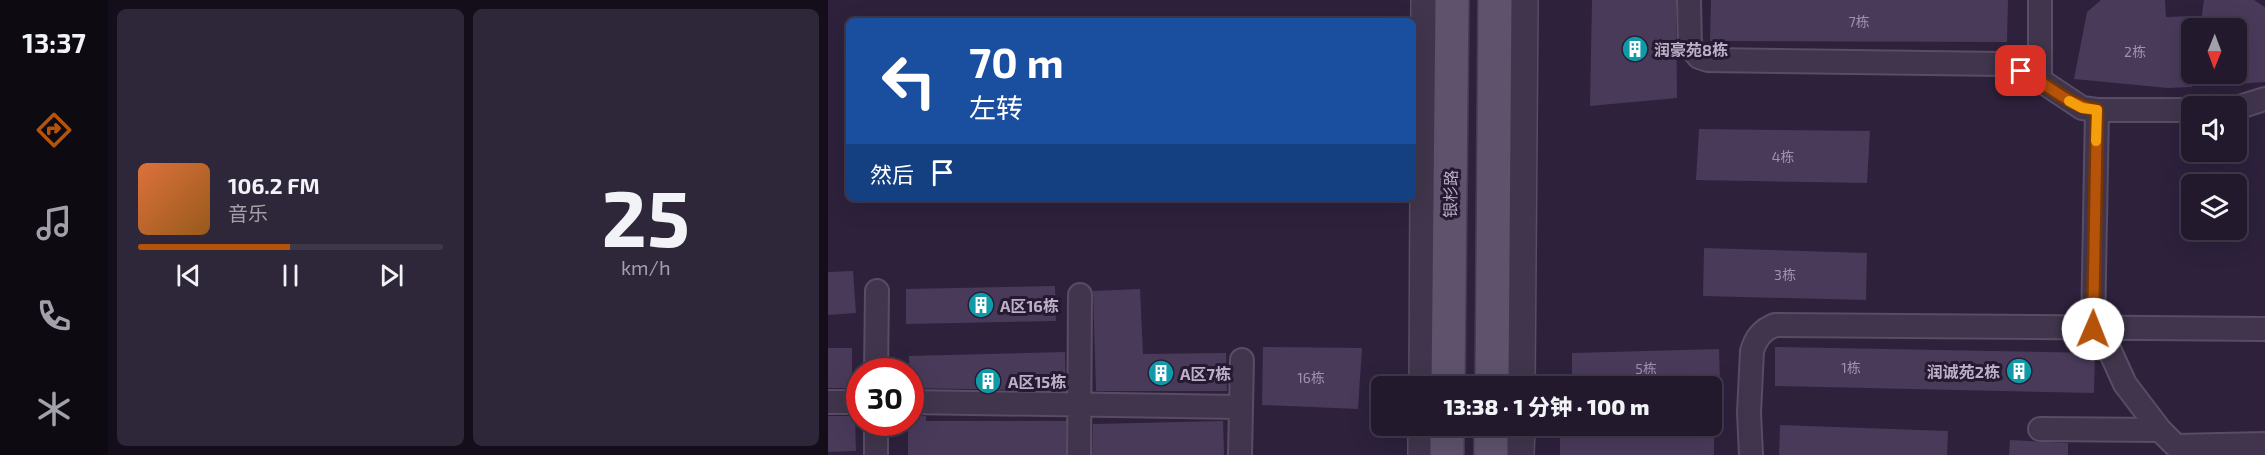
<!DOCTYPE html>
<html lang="zh">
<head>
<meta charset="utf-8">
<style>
  :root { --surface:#22192d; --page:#2e2639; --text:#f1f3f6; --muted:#a2a0aa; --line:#3f3849; --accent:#b45309 }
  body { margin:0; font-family:"Exo 2","Noto Sans SC",sans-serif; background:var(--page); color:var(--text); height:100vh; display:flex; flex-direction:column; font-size:22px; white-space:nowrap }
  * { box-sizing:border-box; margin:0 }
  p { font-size:20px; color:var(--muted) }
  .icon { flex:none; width:33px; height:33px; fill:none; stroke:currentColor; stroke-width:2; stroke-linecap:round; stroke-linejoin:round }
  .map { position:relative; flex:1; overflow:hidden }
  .details { display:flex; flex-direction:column; gap:9px; padding:9px; background:#130e19; width:720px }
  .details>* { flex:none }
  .top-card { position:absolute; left:18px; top:18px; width:570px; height:183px; border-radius:9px; box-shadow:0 6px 24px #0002,0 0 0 2px var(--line); background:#1a4fa0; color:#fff; overflow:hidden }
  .needle { width:39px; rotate:181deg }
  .fabs { position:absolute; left:1353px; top:18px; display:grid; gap:12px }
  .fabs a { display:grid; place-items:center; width:66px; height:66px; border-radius:9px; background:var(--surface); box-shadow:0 6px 24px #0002,0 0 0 2px var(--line); font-size:30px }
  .speed { position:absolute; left:18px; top:358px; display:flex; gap:12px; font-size:30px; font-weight:700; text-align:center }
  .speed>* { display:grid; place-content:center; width:78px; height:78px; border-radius:50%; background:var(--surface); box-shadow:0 6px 24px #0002,0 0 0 2px var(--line); line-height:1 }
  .speed .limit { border:9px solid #d22; background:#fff; color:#111 }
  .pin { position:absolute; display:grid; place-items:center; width:51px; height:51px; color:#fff; margin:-26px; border-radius:12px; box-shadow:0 3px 9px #0006 }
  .me { position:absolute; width:66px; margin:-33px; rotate:1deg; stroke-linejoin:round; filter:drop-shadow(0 0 4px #0008) }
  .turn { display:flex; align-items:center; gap:21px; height:126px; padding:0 24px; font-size:27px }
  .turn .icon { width:78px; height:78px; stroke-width:2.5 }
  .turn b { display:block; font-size:42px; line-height:51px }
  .then { display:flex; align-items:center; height:57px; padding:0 24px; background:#0003; gap:12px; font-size:22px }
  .details .widget { flex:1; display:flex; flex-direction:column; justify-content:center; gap:9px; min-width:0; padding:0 21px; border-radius:9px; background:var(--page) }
  .details .dial { align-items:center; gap:0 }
  .dial b { font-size:78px; line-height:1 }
  .song { display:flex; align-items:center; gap:18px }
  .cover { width:72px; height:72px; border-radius:9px; background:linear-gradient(135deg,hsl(20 70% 55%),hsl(30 70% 35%)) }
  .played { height:6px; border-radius:3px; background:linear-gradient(90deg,var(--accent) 50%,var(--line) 50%) }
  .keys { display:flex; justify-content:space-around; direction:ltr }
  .details .tiles { flex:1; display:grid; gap:9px; grid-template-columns:repeat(2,1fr) }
  .trip { position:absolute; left:543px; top:376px; width:351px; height:60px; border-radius:9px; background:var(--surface); box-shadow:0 6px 24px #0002,0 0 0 2px var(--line); font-weight:800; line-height:60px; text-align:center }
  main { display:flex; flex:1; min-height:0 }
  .tabs { display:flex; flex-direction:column; width:108px; justify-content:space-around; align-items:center; background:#0e0a12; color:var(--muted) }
  .tabs .icon { width:42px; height:42px }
  .tabs .selected { color:var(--accent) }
  .tabs b { font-size:27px; color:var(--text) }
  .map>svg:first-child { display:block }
  .building { fill:#493a5a }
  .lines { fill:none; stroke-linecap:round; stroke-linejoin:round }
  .minor-casing { stroke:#584d64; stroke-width:26 }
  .tertiary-casing { stroke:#584d64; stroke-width:30 }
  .primary-casing { stroke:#463b52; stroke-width:36 }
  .minor { stroke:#40354c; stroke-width:22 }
  .tertiary { stroke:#40354c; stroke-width:27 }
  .primary { stroke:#5e526c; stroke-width:33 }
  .route-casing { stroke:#753606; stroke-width:15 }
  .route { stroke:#b45309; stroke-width:10 }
  .slow { stroke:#f59e0b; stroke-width:10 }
  .labels { text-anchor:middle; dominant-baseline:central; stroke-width:6; stroke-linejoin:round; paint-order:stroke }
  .number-label { font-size:14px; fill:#9f92ac }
  .poi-label { font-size:16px; font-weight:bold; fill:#bcb0c8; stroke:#251a31; text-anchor:start }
  .street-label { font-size:16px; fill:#bcb0c8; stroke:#251a31 }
</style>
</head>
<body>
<main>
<nav class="tabs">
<b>13:37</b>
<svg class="icon selected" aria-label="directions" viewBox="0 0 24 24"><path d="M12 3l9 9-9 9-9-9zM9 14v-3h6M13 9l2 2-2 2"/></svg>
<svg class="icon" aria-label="music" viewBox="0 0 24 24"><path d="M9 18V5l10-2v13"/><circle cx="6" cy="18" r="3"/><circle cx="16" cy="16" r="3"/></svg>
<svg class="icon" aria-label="phone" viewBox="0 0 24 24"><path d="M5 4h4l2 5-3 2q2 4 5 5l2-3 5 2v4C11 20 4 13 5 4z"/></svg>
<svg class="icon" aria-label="climate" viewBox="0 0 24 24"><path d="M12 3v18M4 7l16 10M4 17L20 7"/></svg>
</nav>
<section class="details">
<div class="tiles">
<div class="widget">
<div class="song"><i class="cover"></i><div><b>106.2 FM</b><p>音乐</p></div></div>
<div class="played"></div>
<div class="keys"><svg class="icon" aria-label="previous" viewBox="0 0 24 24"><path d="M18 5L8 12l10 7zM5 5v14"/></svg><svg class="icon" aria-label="pause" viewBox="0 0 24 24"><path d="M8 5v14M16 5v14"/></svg><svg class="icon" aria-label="next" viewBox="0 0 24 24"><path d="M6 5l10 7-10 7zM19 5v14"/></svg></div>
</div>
<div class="widget dial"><b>25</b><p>km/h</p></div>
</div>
</section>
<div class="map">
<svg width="1437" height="455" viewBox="0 0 1437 455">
  <rect width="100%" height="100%" fill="#2d213c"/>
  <!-- building -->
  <path class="building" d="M764,0H848L849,98L762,106Z
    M883,0H1180L1179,42L882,41Z
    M1273,0H1337L1338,17L1364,16V87L1340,88L1246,79L1259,12Z
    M1376,0H1426L1437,7V82L1408,84V28H1372Z
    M871,129L1042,131L1039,183L868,180Z
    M876,248L1039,253L1038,300L875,296Z
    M25,271L28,313L0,315V272Z
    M227,286L228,321L78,324V289Z
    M312,289L315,354L398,353L399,391H268L265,291Z
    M435,347L534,348L530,409L434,405Z
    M947,347L1267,353L1266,393L947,386Z
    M0,348H24V388H0Z
    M891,349L892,382L744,386V353Z
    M237,352L238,391L82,388L81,356Z
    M0,416H24V419H27L28,451L0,452Z
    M82,416H98V421H238V455H80V423H82Z
    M395,421L396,455H264L265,424Z
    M952,425L1120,431L1119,455H951Z
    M886,431V455H732V432Z
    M1182,440L1240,443V455H1181Z"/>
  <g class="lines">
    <!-- minor casing -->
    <g class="minor-casing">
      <path id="minor" d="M861,0L862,46L871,57L880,60L1174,64L1212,80L1254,108L1269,110H1364
        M1212,80V0
        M1408,108L1437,99
        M1265,329L1269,110
        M1272,329L1297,384L1332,430L1357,455
        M48,372L49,291
        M0,402H32
        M82,402L413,407
        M1212,429L1332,430
        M1348,446L1437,444
        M48,455V423
        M251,455L252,295
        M412,455L414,360
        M923,455L921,413L924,351C928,338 934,330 947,325L1437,329"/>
    </g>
    <!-- tertiary casing -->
    <g class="tertiary-casing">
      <path id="tertiary" d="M595,387L597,0
        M693,387L696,0
        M594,455V426
        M692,455L693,426"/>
    </g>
    <!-- primary casing -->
    <g class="primary-casing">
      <path id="primary" d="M620,387L624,0
        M664,387L667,0
        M619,455V426
        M663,455V426"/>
    </g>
    <!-- minor -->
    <use href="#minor" class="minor"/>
    <!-- tertiary -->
    <use href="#tertiary" class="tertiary"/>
    <!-- primary -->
    <use href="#primary" class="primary"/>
  </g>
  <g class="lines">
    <!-- route casing -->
    <g class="route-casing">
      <path id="route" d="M1193,71C1219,83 1240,106 1269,110L1265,329"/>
    </g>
    <!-- route -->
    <use href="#route" class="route"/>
    <!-- slow -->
    <path class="slow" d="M1241,101L1254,108L1269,110L1268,141"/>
  </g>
  <!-- icons -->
  <defs>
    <g id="building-disc" transform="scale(1.35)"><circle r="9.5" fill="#0f9aa8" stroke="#251a31"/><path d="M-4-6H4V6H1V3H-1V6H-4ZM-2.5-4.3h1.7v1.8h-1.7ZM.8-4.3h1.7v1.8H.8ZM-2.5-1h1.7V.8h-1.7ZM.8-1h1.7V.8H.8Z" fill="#fff"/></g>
  </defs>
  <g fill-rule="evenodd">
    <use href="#building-disc" x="807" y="49"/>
    <use href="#building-disc" x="153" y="305"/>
    <use href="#building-disc" x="1191" y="371"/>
    <use href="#building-disc" x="333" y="373"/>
    <use href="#building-disc" x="160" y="381"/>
  </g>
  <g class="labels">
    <!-- number labels -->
    <g class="number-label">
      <text x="1031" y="21">7栋</text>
      <text x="1307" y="51">2栋</text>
      <text x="955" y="156">4栋</text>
      <text x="957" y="274">3栋</text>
      <text x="1023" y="367">1栋</text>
      <text x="818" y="368">5栋</text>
      <text x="483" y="377">16栋</text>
    </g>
    <!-- poi labels -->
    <g class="poi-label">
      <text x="826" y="49">润豪苑8栋</text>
      <text x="172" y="305">A区16栋</text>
      <text x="1172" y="371" text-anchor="end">润诚苑2栋</text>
      <text x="352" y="373">A区7栋</text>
      <text x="180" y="381">A区15栋</text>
    </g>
    <!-- street labels -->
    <g class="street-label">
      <text transform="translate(622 194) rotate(-89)">银杉路</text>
    </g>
  </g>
</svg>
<div class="fabs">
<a><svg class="needle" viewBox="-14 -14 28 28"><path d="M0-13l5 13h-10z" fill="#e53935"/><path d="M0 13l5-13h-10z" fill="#a2a0aa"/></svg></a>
<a><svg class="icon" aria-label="sound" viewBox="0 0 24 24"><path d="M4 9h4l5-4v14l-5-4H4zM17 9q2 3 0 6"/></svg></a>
<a><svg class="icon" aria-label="layers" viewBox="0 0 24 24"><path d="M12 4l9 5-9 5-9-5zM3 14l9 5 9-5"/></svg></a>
</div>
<div class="speed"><div class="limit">30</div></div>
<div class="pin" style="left:1193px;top:71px;background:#d93025"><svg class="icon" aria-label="arrive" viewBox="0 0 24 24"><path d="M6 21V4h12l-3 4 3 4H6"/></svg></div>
<svg class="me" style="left:1265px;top:329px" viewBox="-20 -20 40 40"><circle r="19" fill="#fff"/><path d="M0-13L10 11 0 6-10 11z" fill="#b45309"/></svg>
<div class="trip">13:38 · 1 分钟 · 100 m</div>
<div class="top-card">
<div class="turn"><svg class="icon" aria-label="left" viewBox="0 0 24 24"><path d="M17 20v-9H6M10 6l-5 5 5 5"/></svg><div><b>70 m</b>左转</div></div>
<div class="then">然后<svg class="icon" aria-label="arrive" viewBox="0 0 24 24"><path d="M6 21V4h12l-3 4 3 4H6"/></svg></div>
</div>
</div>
</main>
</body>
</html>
